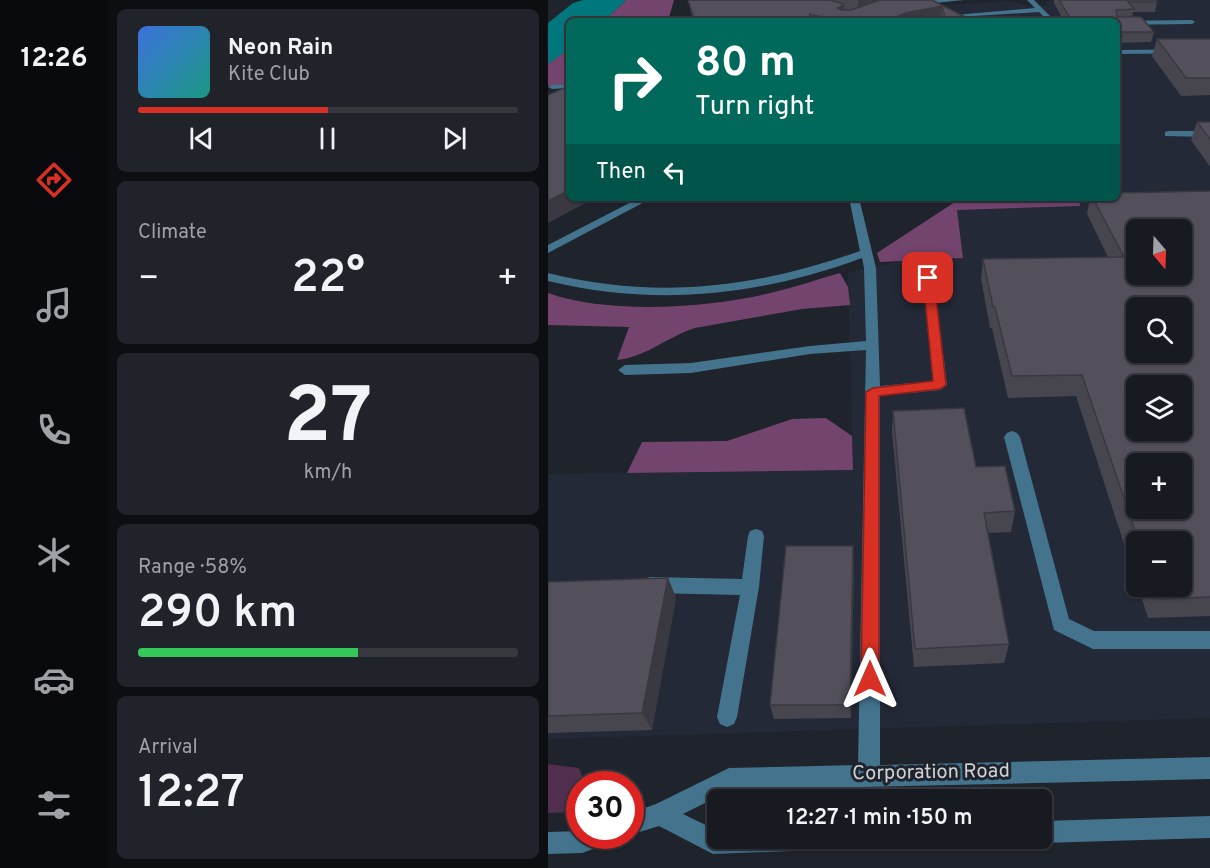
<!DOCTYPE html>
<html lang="en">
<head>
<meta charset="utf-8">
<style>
  :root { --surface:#171a20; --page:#202329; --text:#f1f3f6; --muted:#9ea1a5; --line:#36383e; --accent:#d93025 }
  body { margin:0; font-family:Overpass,sans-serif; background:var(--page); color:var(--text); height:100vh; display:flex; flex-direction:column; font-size:22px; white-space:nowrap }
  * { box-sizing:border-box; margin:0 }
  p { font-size:20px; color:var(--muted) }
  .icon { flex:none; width:33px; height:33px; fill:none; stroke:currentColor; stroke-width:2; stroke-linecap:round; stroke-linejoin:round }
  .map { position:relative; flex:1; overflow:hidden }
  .sheet { display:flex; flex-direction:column; gap:9px; padding:9px; background:#0d0e12; width:440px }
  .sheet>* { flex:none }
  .banner { position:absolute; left:18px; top:18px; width:554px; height:183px; border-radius:9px; box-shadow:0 2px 4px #0004,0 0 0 2px var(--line); background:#00695c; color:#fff; overflow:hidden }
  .needle { width:39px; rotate:161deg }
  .tools { position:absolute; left:578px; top:219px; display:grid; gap:12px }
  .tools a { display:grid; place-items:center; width:66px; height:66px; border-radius:9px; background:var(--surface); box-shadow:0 2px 4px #0004,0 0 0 2px var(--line); font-size:30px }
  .speed { position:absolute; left:18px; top:771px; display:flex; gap:12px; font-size:30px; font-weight:700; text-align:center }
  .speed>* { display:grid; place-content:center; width:78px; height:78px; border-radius:50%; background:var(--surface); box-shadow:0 2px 4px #0004,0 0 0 2px var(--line); line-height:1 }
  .speed .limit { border:9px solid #d22; background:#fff; color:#111 }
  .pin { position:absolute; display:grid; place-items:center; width:51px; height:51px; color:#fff; margin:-26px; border-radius:12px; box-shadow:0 3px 9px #0006 }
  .me { position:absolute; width:66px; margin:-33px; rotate:0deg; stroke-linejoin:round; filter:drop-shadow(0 0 4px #0008) }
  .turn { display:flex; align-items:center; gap:21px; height:126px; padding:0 30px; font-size:27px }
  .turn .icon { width:78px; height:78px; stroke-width:2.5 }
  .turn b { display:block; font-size:42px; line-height:51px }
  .then { display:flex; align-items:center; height:57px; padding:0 30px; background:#0003; gap:12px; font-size:22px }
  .big { font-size:45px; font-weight:600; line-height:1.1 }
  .sheet .tile { flex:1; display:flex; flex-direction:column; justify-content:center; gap:9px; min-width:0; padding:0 21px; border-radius:9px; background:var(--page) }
  .sheet .dial { align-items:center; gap:0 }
  .dial b { font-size:78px; line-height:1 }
  .song { display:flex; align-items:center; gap:18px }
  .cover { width:72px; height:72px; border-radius:9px; background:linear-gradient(135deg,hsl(220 70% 55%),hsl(170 70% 35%)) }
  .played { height:6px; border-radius:3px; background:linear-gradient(90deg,var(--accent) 50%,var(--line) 50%) }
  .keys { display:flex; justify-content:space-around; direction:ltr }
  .heat { display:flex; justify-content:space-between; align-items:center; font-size:33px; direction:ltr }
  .charge { height:9px; border-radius:4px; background:linear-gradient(90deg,#34c759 58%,var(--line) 0) }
  .trip { position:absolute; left:159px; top:789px; width:345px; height:60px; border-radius:9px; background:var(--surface); box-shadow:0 2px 4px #0004,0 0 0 2px var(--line); font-weight:600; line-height:60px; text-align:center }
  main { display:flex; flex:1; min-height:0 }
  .tabs { display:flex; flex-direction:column; width:108px; justify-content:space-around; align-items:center; background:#090a0d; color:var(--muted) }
  .tabs .icon { width:42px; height:42px }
  .tabs .active { color:var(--accent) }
  .tabs b { font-size:27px; color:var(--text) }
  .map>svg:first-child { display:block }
  .built { fill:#232937; fill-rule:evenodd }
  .green { fill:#512d4e }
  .forest { fill:#73446e }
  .water { fill:#00767d }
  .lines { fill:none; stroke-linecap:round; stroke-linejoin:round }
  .minor { fill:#43738d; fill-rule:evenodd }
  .wall { fill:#47454e }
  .shaded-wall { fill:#3a3840 }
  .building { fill:#53505b; stroke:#3a3840; stroke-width:1.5; fill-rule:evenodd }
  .route { fill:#d93025; stroke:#8d1f18; stroke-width:1.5 }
  .labels { text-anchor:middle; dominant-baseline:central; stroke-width:6; stroke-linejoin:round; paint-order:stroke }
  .near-street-label { font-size:20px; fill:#d0d2d8; stroke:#1f232b }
</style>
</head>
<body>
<main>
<nav class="tabs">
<b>12:26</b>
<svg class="icon active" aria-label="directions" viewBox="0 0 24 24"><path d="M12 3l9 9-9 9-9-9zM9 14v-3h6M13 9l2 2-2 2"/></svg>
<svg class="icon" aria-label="music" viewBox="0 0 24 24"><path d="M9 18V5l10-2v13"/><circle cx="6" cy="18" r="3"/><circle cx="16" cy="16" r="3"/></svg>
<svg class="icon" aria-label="phone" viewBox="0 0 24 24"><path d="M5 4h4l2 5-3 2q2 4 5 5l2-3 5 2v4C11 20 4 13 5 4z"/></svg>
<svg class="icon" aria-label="climate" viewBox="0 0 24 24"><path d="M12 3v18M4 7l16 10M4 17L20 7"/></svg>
<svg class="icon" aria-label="car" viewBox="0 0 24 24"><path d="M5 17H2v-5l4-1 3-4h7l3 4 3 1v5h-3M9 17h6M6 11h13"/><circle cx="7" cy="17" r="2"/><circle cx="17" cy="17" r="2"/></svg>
<svg class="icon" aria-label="filters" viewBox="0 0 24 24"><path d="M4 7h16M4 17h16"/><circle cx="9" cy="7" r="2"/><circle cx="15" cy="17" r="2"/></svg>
</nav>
<section class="sheet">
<div class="tile">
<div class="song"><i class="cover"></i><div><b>Neon Rain</b><p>Kite Club</p></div></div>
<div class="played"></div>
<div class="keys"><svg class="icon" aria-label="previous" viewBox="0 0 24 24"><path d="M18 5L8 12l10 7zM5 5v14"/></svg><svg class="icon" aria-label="pause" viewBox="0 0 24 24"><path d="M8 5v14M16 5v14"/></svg><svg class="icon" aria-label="next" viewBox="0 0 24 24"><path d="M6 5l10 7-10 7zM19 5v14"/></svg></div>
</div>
<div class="tile"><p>Climate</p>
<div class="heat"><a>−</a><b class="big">22°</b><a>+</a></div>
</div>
<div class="tile dial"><b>27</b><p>km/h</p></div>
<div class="tile"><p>Range · 58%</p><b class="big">290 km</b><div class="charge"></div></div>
<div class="tile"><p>Arrival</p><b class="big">12:27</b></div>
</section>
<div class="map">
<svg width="663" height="868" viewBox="0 0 663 868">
  <rect width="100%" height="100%" fill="#1f232b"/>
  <!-- built -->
  <path class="built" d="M505,0H662V718L0,739V474L305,470L300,273L357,260L415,258L409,210L532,206L531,198H568V21H317L381,6L462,1L479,6L498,5V2ZM588,230H633V274H588ZM588,308H633V352H588ZM588,386H633V430H588ZM588,464H633V508H588ZM588,542H633V586H588Z"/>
  <!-- green -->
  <path class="green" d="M0,764L31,768L37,784H32L31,812L0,813Z"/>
  <!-- forest -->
  <path class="forest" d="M78,0H126L120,21H56Z
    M21,49V84L0,86V63Z
    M413,198H531L532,206L409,210L415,258L332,262L329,253Z
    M292,273L300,287L302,305L254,309L147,328C119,337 98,357 69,360L81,327L0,325V293C61,315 164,308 226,292C248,287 270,279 292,273Z
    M278,418L304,436L305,470L79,473L94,442L179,441L244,419Z"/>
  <!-- water -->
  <path class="water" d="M35,0H78L56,21H21V49L0,64V23L25,3Z"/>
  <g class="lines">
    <!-- minor -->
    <path class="minor" d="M383,0H416L368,5L365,3Z
      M479,0H486L507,21H500L491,12L410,17L407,15L487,8Z
      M568,21L644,20L647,22L644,24L568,25Z
      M663,49V53L568,54V50Z
      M21,84V88L4,89L0,87L4,85Z
      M620,131H663V137L617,136V132Z
      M91,198H104L0,253V245Z
      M301,198H311L328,268L332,386L385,381L374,278L380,274L386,278L399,385L392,390L332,396V765L663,757V779L183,790L135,814L170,831V838H307L304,846L296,849L165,854L111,826L82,835V813L108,804L181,768L310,765L318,350L262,354L143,373L77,375L70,370L77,365L143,363L262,346L318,341L316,268L314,258C211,296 107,307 0,281V273C108,300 208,288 312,251Z
      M464,431L469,433L472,437L521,619L546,631H663V649H545L506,630L456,437L459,433Z
      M208,529L214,531L216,536L211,587L189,717L186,724L179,727L172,724L169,717L192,595L102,593L96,591L93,585L96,579L102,577L194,579L200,536L202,531Z
      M663,816V838L494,843L485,838H494V821Z
      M32,831V836H62L59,844L34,853L0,854V832Z"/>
  </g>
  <!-- wall -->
  <path class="wall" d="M140,0H384L425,21H394L393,19L382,21H145Z
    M506,0H608L609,2L607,12H585L584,17L606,32L603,42L568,43V21H516L506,3Z
    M609,39H663V95L633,96L604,56Z
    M649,122H663V168L643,140Z
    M663,191V616L600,618L590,586H633V542H588V581L528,396L460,398L444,328H442L433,279L435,259L560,257L539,214L542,198H568Z
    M345,411L428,467L467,511L463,532L440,533L461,644L456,663L366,667L344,432Z
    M306,562L303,718L226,719L222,705Z
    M120,578L128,598L104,730L0,733V582Z"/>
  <!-- shaded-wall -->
  <path class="shaded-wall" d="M310,0H363L310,12Z
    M296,4L297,17L290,8Z
    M394,6L393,19L382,21H340L357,13Z
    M21,190V198H47L0,223V201Z
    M305,546L306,562L303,718L302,705Z
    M120,578L128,598L104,730L94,713Z"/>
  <!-- building -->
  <path class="building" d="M140,0H282L296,4L290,8L293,10H303L332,0H384L425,21H398L394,6L357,13L340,21H289L262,14L261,21H147Z
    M511,0H608L609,2H580L586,9L568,10L569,17H593L606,32H568V21H524Z
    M609,39H663V78H638Z
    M21,86V190L0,201V95Z
    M649,122H663V140Z
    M663,191V597L611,599L606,586H633V542H591L534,375L464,376L447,307H445L435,259L576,257L545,198H568V193ZM588,230H633V274H588ZM588,308H633V352H588ZM588,386H633V430H588ZM588,464H633V508H588Z
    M416,408L428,467L457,466L467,511L436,513L461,644L367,649L345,411Z
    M238,546H305L302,705H222Z
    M120,578L94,713L0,716V582Z"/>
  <!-- route -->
  <path class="route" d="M380,274L386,278L398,385L392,389L331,396V679L329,685L322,687L316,685L313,679L318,392L325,388L385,381L375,278Z"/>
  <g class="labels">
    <!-- near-street labels -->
    <g class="near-street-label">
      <text transform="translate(383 773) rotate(-1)">Corporation Road</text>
    </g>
  </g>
</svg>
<div class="tools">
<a><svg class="needle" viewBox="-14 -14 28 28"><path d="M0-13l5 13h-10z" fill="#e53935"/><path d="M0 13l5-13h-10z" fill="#9ea1a5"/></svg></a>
<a><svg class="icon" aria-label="search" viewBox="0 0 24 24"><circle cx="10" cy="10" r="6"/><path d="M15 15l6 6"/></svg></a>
<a><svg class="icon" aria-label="layers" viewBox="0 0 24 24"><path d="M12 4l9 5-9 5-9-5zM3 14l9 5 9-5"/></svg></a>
<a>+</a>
<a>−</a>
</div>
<div class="speed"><div class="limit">30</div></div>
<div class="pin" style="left:380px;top:278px;background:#d93025"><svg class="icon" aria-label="arrive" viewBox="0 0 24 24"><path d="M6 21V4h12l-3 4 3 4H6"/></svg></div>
<svg class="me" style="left:322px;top:679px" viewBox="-20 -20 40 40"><path d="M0-17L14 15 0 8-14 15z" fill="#d93025" stroke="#fff" stroke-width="4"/></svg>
<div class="trip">12:27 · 1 min · 150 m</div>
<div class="banner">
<div class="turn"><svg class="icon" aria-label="right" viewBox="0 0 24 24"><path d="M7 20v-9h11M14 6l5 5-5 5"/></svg><div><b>80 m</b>Turn right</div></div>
<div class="then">Then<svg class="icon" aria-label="left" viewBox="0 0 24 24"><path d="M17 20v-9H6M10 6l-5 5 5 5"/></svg></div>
</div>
</div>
</main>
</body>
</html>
